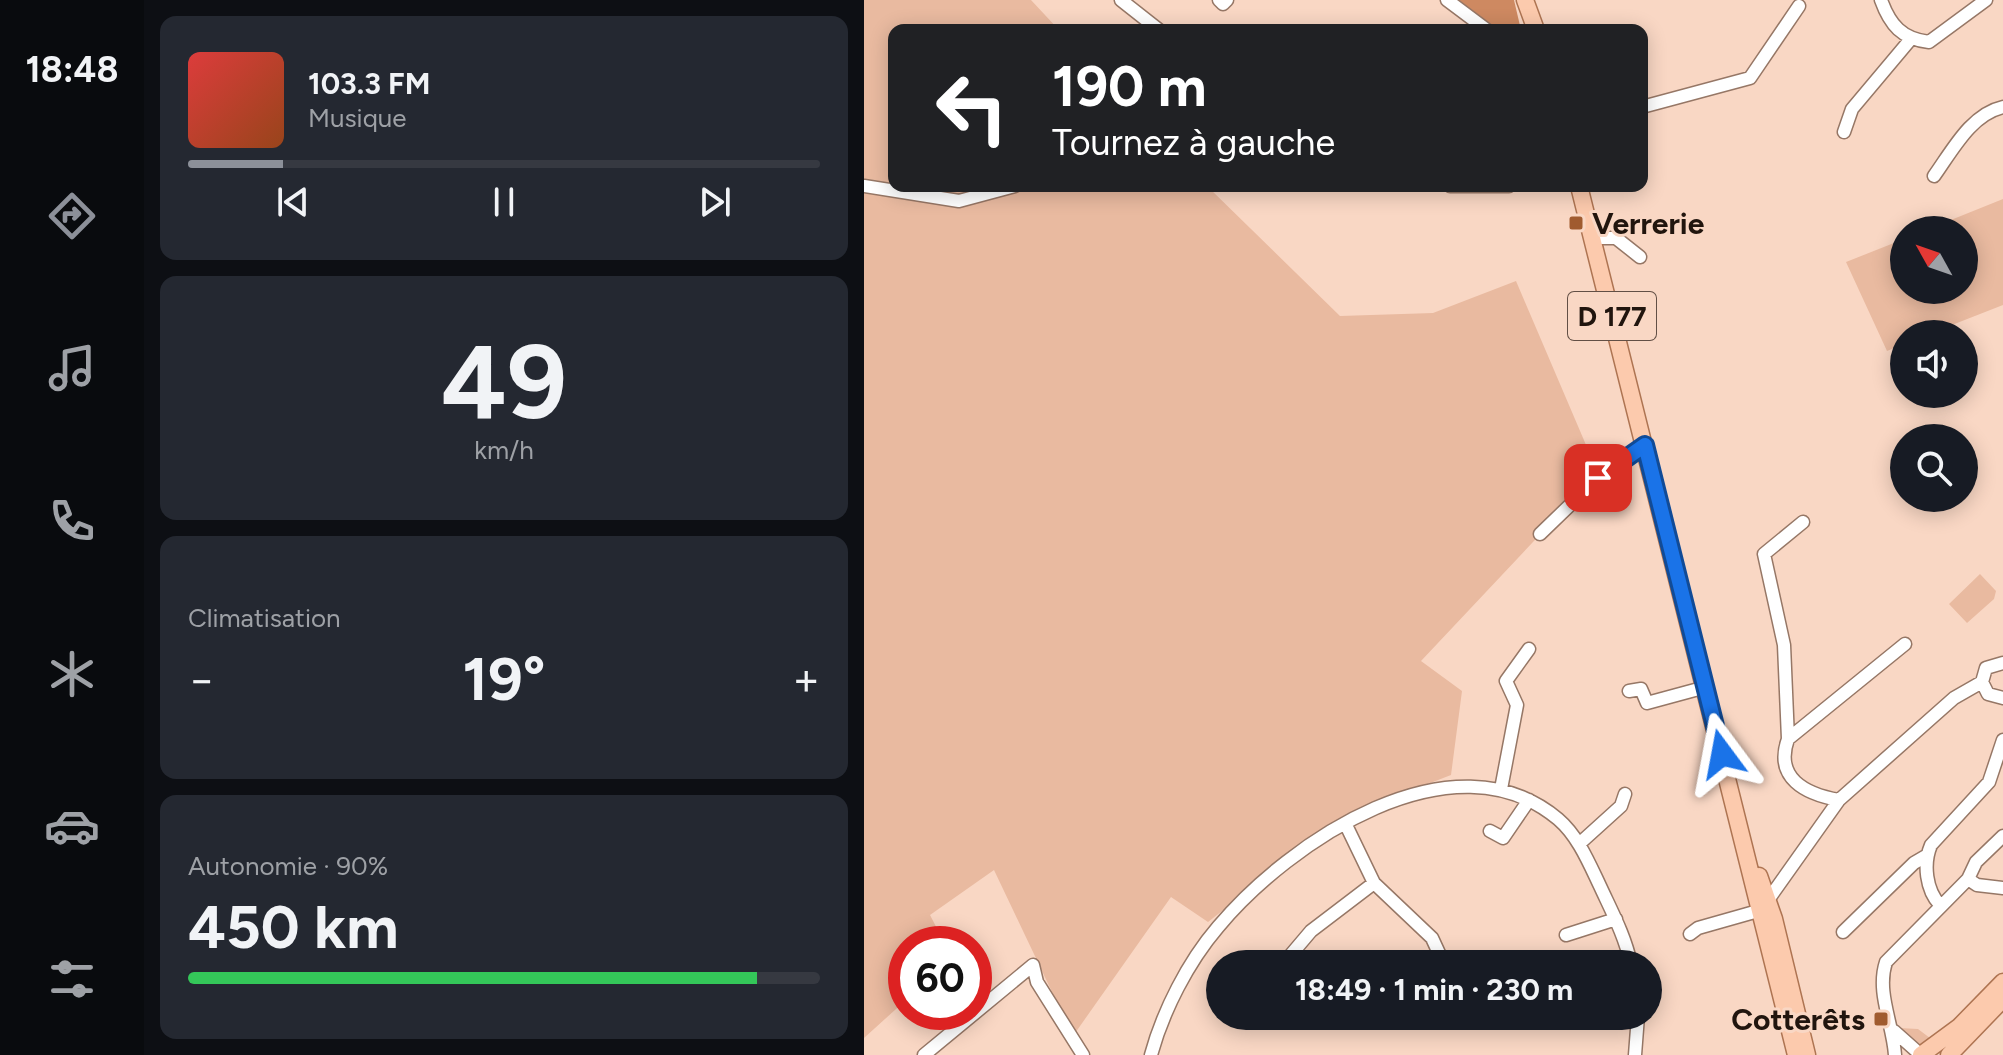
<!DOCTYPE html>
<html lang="fr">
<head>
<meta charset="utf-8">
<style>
  :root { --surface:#171b24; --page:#242831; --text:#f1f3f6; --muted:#9ea1a6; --line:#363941; --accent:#8c9099 }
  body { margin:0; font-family:Figtree,sans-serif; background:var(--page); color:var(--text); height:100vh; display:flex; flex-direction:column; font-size:30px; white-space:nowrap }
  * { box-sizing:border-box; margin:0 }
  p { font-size:26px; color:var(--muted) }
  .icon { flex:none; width:44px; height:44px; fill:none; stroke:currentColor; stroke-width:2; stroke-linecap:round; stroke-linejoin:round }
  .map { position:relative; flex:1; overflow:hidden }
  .details { display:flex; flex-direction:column; gap:16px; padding:16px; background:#0d0f14; width:720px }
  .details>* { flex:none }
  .hud { position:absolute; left:24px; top:24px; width:760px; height:168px; border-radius:16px; box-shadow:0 4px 20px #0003; background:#202124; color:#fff; overflow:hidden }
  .needle { width:52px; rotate:310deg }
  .buttons { position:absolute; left:1026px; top:216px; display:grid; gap:16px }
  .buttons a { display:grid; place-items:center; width:88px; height:88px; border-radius:50%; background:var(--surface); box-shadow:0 4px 20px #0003; font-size:40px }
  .speed { position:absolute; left:24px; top:926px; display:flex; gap:16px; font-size:40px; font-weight:700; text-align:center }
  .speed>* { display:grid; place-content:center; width:104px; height:104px; border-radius:50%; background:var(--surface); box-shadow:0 4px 20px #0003; line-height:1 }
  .speed .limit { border:12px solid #d22; background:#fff; color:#111 }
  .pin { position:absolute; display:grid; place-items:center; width:68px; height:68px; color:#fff; margin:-34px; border-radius:16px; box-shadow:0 4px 12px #0006 }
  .me { position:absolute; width:88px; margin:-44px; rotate:347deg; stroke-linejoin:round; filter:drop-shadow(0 0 6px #0008) }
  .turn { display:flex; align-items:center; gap:28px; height:168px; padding:0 32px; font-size:36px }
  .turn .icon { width:104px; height:104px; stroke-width:2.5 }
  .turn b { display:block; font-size:56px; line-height:68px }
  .big { font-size:60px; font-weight:700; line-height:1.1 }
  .details .tile { flex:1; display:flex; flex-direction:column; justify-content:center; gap:12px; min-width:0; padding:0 28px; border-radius:16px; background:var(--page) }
  .details .dial { align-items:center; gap:0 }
  .dial b { font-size:104px; line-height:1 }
  .song { display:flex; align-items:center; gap:24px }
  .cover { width:96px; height:96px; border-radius:12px; background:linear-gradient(135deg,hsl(0 70% 55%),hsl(20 70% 35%)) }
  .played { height:8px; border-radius:4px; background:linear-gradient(90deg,var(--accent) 15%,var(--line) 15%) }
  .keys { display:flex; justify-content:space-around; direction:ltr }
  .heat { display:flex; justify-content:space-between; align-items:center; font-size:44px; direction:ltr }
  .charge { height:12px; border-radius:6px; background:linear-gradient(90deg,#34c759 90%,var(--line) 0) }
  .trip { position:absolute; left:342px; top:950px; width:456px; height:80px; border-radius:40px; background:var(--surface); box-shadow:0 4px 20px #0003; font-weight:700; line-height:80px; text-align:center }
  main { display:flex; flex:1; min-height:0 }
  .tabs { display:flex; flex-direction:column; width:144px; justify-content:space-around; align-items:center; background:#090b0e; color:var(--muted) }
  .tabs .icon { width:56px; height:56px }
  .tabs .selected { color:var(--accent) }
  .tabs b { font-size:36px; color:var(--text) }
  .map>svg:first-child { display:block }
  .green { fill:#e9baa0 }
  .forest { fill:#ce8961 }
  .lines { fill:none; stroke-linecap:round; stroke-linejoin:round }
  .minor-casing { stroke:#967766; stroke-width:15 }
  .major-casing { stroke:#ae7452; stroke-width:19 }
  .minor { stroke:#fff; stroke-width:12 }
  .major { stroke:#fccaad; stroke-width:16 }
  .route-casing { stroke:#114b97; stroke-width:20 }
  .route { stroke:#1a73e8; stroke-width:14 }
  .poi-dot { fill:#a05b2f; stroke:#f9d7c4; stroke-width:3 }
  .labels { text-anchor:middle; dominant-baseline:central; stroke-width:6; stroke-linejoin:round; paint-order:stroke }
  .shield { fill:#f9d7c4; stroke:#624f45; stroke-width:2 }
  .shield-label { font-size:28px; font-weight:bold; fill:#21150e }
  .poi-label { font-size:30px; font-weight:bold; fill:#21150e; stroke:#f9d7c4; text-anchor:start }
</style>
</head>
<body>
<main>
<nav class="tabs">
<b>18:48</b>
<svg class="icon selected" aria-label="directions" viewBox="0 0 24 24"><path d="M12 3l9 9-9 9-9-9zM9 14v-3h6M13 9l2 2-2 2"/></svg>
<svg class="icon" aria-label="music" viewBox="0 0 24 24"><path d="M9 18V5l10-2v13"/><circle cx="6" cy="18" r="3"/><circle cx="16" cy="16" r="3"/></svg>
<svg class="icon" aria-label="phone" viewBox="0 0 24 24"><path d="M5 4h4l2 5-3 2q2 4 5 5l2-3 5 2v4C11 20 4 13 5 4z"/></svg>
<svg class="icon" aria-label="climate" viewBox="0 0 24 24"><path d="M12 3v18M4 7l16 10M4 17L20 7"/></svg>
<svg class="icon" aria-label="car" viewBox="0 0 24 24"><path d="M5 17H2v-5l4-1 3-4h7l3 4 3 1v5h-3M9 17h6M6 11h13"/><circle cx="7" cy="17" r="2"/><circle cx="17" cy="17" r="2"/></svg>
<svg class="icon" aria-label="filters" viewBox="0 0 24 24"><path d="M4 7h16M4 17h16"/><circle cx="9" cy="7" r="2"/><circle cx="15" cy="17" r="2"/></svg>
</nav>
<section class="details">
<div class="tile">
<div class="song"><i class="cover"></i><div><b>103.3 FM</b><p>Musique</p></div></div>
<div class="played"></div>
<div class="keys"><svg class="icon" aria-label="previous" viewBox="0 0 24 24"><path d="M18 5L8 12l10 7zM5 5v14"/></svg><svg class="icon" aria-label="pause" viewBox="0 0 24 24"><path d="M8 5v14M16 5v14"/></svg><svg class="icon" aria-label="next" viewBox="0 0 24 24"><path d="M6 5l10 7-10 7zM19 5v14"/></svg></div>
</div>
<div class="tile dial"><b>49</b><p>km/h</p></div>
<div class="tile"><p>Climatisation</p>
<div class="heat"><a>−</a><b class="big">19°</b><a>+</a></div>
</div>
<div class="tile"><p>Autonomie · 90%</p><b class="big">450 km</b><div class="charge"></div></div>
</section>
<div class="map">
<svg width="1139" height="1055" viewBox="0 0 1139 1055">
  <rect width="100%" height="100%" fill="#f9d7c4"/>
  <!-- green -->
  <path class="green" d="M0,0H167L195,30H30V186H343L476,316L569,313L652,281L734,473L557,661L598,691L587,775L476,818L344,922L307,897L209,1036L130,870L66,915L81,944H42V1000L0,1038Z
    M1139,199V305L1065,334H1040V344L1023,351L982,262L1040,239V290H1100V230H1062Z
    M1116,574L1132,591L1130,599L1103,623L1085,604Z
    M1035,1028L1054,1029L1070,1041C1053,1050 1046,1041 1035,1028Z"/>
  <!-- forest -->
  <path class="forest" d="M592,0H650L657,30H633Z"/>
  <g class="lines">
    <!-- minor casing -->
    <g class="minor-casing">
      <path id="minor" d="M257,0L295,30
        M355,0L359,4L363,0
        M583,0L623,30
        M1017,0C1026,25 1038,39 1065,42L1122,0
        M778,107L886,78L935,6
        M980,132L988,109L1046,40
        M1070,176C1088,151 1107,114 1139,107
        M0,186L95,201L151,186
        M586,186H645
        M728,238H752L776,257
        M676,534L734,478L781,445
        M1139,663L1122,668L1118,682L1124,694L1139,698
        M765,691L777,689L783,703L842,687
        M924,739L920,645L900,554L939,522
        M637,789L653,705L642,681L665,649
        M975,800C941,794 910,778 924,739L1041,644
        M482,825L510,883L568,938L580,964
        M626,831L639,838L665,800
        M715,844L757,806L761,794
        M1104,879L1113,885L1139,888
        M904,900L975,800L1090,698L1118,682
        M1076,905C1062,890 1059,864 1067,845L1125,782L1139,740
        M979,932L1050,863L1062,856
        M826,934L834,928L894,911
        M702,935L752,919
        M419,964L447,931L510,883
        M1030,1031L1057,1055
        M60,1055L169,965L173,982L219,1055
        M287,1055C299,1011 324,962 354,927C425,842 589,731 694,819C714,836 725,863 736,886C748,912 761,936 767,964
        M771,1055L774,1016
        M1031,1055C1029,1024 1012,992 1022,962L1104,879L1112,862L1139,836"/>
    </g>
    <!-- major casing -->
    <g class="major-casing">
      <path id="major" d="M661,0L672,30
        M715,186L932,1055
        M895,876L910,919L943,1055
        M1057,1055L1095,1027L1139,982
        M1085,1055L1139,999"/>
    </g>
    <!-- minor -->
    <use href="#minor" class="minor"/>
    <!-- major -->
    <use href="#major" class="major"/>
  </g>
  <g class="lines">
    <!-- route casing -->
    <g class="route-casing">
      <path id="route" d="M734,478L781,445L858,754"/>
    </g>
    <!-- route -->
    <use href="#route" class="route"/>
  </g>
  <!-- markers -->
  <g class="poi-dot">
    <rect x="704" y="215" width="16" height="16" rx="4"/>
    <rect x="1009" y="1011" width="16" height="16" rx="4"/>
  </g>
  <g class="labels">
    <!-- shield labels -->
    <rect class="shield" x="704" y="292" width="88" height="48" rx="6"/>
    <g class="shield-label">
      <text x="748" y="316">D 177</text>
    </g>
    <!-- poi labels -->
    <g class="poi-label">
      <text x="728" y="223">Verrerie</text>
      <text x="1001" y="1019" text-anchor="end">Cotterêts</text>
    </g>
  </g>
</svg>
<div class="buttons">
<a><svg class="needle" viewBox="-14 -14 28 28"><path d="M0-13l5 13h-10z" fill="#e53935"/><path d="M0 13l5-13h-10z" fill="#9ea1a6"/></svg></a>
<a><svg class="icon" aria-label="sound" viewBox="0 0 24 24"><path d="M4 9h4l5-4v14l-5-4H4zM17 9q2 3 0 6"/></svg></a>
<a><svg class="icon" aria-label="search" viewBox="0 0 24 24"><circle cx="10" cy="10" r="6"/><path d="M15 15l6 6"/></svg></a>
</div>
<div class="speed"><div class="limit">60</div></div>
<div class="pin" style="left:734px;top:478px;background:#d93025"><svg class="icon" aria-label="arrive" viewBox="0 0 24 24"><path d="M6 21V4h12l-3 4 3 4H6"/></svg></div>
<svg class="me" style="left:858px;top:754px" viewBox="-20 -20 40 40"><path d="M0-17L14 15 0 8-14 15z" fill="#1a73e8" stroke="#fff" stroke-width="4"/></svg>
<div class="trip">18:49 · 1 min · 230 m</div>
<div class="hud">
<div class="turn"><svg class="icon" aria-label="left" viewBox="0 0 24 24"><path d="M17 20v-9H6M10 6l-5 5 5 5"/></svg><div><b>190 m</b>Tournez à gauche</div></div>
</div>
</div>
</main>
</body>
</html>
